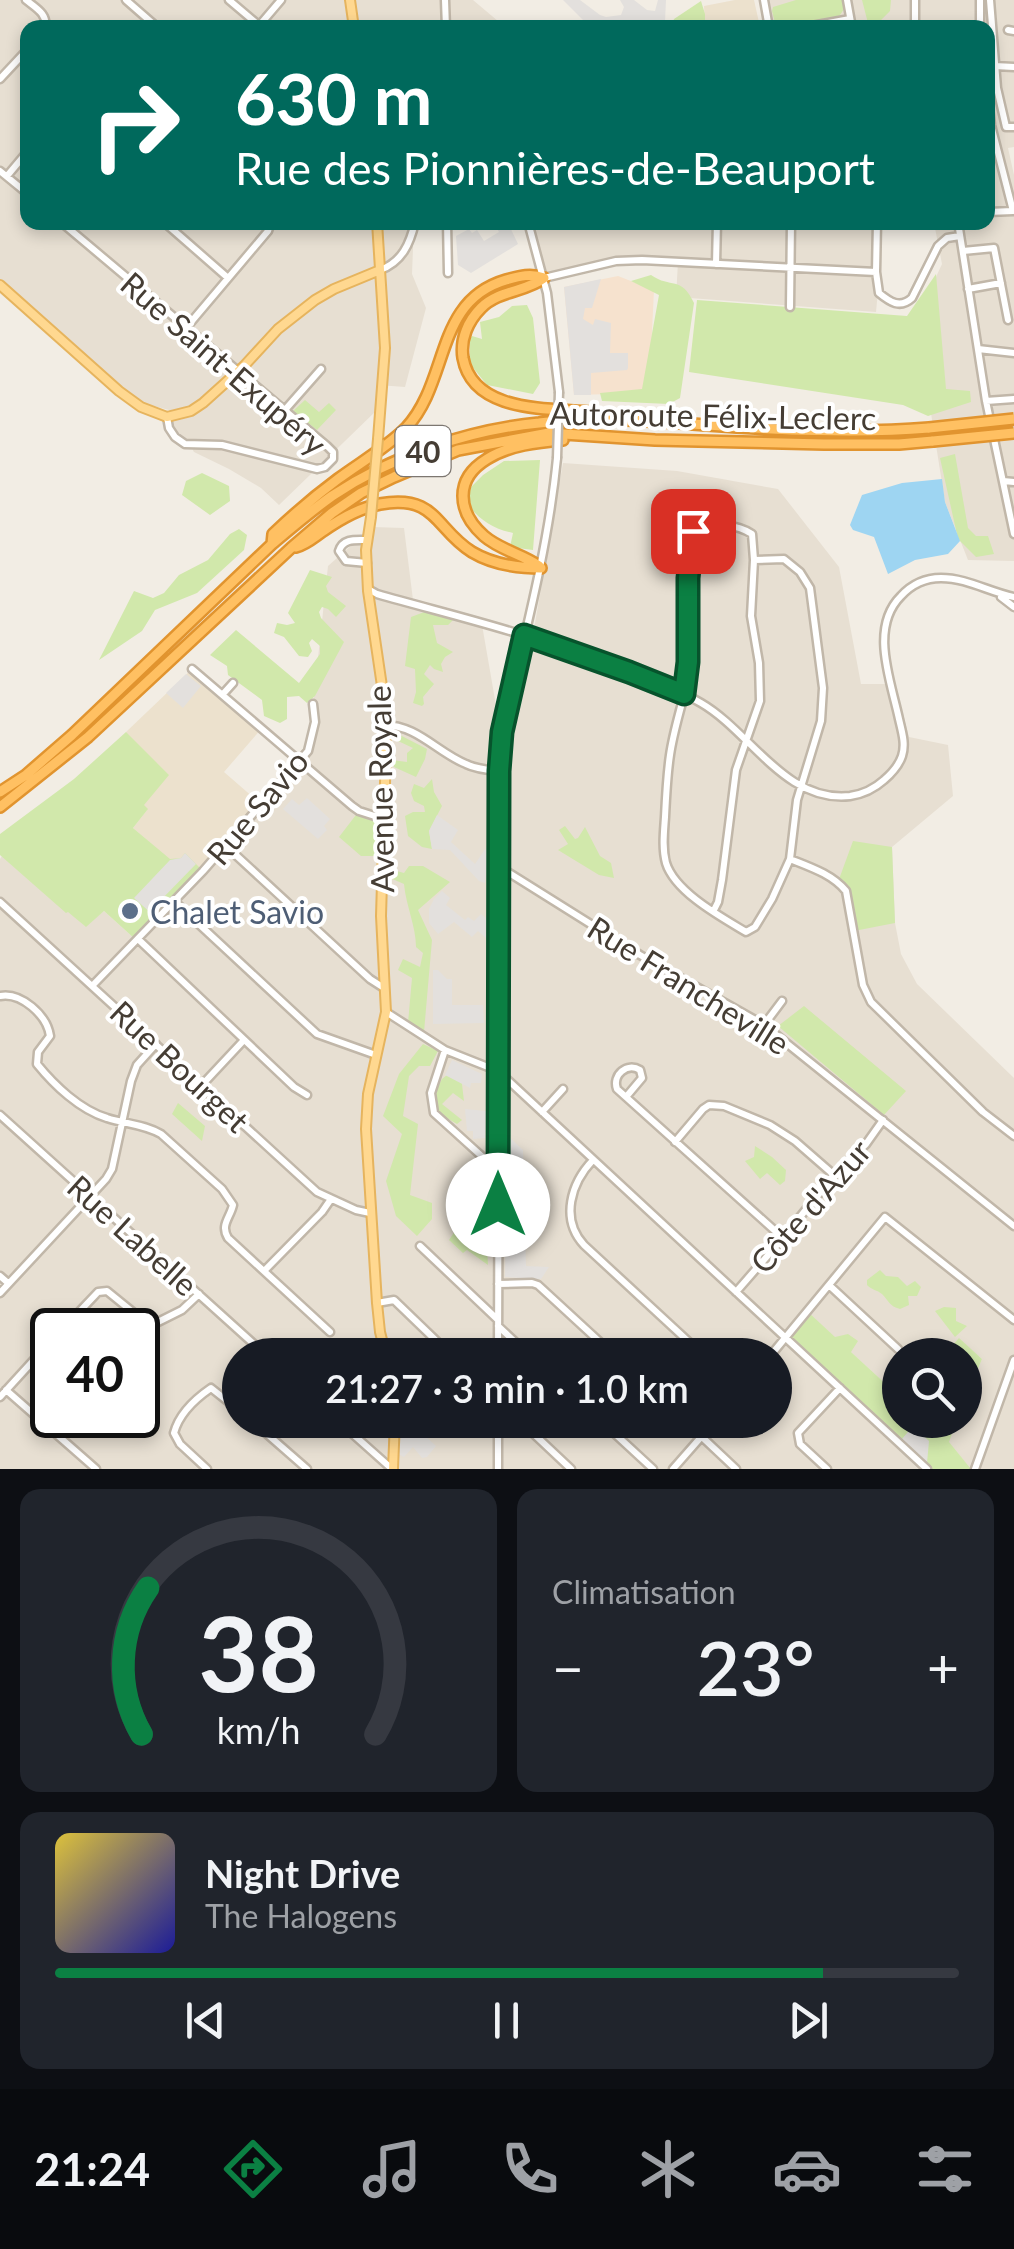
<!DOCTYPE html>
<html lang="fr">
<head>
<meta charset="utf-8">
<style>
  :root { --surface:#171b24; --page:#20242c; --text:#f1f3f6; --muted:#9ea1a6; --line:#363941; --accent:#0b8043 }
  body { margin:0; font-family:Lato,sans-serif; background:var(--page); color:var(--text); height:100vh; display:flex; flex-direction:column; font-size:38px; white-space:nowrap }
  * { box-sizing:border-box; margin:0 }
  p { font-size:32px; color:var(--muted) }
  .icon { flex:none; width:55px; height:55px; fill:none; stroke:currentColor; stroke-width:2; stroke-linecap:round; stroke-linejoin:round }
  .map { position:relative; height:1469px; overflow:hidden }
  .details { display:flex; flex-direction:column; gap:20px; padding:20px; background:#0d0f14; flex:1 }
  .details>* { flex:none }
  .hud { position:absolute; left:20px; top:20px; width:975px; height:210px; border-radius:20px; box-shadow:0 5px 15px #0003; background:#00695c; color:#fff; overflow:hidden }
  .fabs { position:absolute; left:882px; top:1338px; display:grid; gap:20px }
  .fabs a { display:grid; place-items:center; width:100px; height:100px; border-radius:50%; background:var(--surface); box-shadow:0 5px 15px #0003; font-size:50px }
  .speed { position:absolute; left:30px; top:1308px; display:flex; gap:20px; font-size:50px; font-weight:700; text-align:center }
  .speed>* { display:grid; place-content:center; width:130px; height:130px; border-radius:50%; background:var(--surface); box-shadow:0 5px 15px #0003; line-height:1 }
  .speed .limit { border:5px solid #111; border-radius:15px; background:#fff; color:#111 }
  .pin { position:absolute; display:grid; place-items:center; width:85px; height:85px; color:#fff; margin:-42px; border-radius:20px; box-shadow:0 5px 15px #0006 }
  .me { position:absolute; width:110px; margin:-55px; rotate:0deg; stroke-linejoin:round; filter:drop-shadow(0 0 8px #0008) }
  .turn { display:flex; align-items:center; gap:35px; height:210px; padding:0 50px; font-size:45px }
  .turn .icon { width:130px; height:130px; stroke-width:2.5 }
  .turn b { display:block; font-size:70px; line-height:85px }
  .big { font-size:75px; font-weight:600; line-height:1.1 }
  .details .widget { flex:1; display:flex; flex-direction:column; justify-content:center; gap:15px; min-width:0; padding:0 35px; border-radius:20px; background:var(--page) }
  .details .dial { align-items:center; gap:0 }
  .dial svg { height:260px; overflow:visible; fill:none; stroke:var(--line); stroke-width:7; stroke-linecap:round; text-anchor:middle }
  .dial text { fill:var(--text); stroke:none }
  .song { display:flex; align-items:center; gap:30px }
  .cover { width:120px; height:120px; border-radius:15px; background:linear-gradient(135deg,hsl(50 70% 55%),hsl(240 70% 35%)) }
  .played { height:10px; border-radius:5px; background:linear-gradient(90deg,var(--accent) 85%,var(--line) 85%) }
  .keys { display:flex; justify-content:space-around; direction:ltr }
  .heat { display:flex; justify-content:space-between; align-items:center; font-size:55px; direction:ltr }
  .details .tiles { flex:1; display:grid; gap:20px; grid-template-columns:1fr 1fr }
  .widget:last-child { grid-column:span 2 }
  .trip { position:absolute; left:222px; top:1338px; width:570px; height:100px; border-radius:50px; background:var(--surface); box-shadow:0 5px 15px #0003; font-weight:600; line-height:100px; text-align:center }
  .dock { display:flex; height:160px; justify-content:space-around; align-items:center; background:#090b0e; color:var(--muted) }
  .dock .icon { width:70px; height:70px }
  .dock .on { color:var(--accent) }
  .dock b { font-size:45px; color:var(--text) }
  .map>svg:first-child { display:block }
  .residential { fill:#e7dfd2; fill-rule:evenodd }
  .commercial { fill:#f6e2ce }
  .education { fill:#ece1cd }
  .green { fill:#d1e8ab }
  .parking { fill:#e3e0dd }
  .water { fill:#9ed5f2 }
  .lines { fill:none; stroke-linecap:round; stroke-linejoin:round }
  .minor-casing { stroke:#c1b7a9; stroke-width:11 }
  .major-casing { stroke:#e6b45e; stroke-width:12 }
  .highway-casing { stroke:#e1942f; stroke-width:14 }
  .minor { stroke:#fff; stroke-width:6 }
  .major { stroke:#ffd890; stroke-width:8 }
  .highway { stroke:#ffc062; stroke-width:9 }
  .minor-bridge-casing { stroke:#c1b7a9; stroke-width:11; stroke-linecap:butt }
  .major-bridge-casing { stroke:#e6b45e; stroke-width:12; stroke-linecap:butt }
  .highway-bridge-casing { stroke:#e1942f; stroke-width:14; stroke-linecap:butt }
  .minor-bridge { stroke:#fff; stroke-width:6 }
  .major-bridge { stroke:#ffd890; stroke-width:8 }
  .highway-bridge { stroke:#ffc062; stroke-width:9 }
  .route-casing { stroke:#07532c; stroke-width:25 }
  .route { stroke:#0b8043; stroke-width:18 }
  .service-dot { fill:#5c6f8a; stroke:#fff; stroke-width:4 }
  .labels { text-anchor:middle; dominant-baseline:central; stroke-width:8; stroke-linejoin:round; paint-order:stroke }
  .shield { fill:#fff; stroke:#7d7771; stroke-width:2.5 }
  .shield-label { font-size:30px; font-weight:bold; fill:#453d34 }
  .street-label { font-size:32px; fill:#453d34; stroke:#fff }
  .service-label { font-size:32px; fill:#4e5e75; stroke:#fff; text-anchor:start }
</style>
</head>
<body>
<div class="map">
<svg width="1014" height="1469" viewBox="0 0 1014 1469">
  <rect width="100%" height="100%" fill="#f2ede4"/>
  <!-- residential -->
  <path class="residential" d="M0,0H473L505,27L28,28V222L414,223L412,274L426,308L405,387L378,385L377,410L279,505L261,488L229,469L194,452L190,445L172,429L169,410L135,401L0,284Z
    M766,0H1014V147L1008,148L1014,175V561L968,560L945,502L930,407L923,305L942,264L934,223L988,222V28L770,27Z
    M530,223H877L878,291L876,312L676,297L678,262L646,258L548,276Z
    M563,463L677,471L778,489L839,567L861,684H895L909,737L948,745L953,796L892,847L895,923L901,954L917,984L1014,1078V1469H971L948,1442L957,1420H965V1401L982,1359L959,1339L944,1355H900V1397L807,1312L927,1469H0V1117L62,1169L0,1111V859L2,856L66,912L68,911L85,926L104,911L136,940L308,751L315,722L313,704L328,566L372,527L404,528L413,600L481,619L502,740L501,762L531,646ZM52,1330H138V1415H52ZM240,1355H775V1420H240Z"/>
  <!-- commercial -->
  <path class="commercial" d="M618,276L654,290L649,393L574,395L564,287Z"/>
  <!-- education -->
  <path class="education" d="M735,0H754L760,27H705L704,6Z
    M192,669L262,728L224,772L262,805L203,871L181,858L170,860L133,828L147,810L144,806L126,732Z"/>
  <!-- green -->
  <path class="green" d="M796,0H842L844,9L838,18L791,28L776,27L772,11L773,7Z
    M862,0H891L890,11L881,20L882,27H869Z
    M701,1L705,14V27H671L674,19Z
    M936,274L946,389L970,391L971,402L928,416L903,405L689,372L697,300L907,316Z
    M651,275C671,289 681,275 694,303L680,398L669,404L602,401L600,393L642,389L659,295L631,281Z
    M527,305L533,318L540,383L533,394L487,385L470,364V339L472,336L482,339L480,322L499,317L512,306Z
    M305,400L319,412L329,403L336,410L317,430L293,411Z
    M955,454L968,528L976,536H988L994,554L976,557L958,539L940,458Z
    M540,460L533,550L510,547L513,533C493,529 480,520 467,504L471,487L483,475L504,461Z
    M202,473L229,486L230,501L210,515L182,495L186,481Z
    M239,529L247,535L244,550L197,593L155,610L142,631L99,660L134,591L153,598L164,593L179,575L208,560L230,534Z
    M310,570L332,577L326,586L328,592L346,606L336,617L328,609L322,607L319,612L321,618L344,642L315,696L307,703L299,696L287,697V719L280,723L264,716L262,700L228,675L227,666L210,655L236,630L299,683L320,654V646L312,639L309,643L312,651L308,657L299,656L284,637L274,633L277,623L287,625L295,623L288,613Z
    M427,611L455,618L448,625H433L437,643L453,652L445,657L441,664L443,672L434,669L430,665L424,674L434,684L423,697L424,704L422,706L413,703L416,692L415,669L405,666L411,617Z
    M126,732L169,775L144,805L148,809L133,828L170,859L181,858L185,853L203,871L136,940L104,911L86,927L68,912L66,913L0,855V834L74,779Z
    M394,732L427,749L425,759L416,777L394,767L392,760L407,762V753L413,748L398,741Z
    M432,779L434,792L442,806L429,831L432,849L422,847L408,836L405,816L413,812H425L424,806L414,801L411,793L414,784L424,788Z
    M359,811L384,819L383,856H361L339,837Z
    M565,826L575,839L578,838L585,827L600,856L611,863L614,878L599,875L558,850L568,844L559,830Z
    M853,841L892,847L895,923L854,931L846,891L838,882Z
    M409,866H423L450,882L418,910L432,940L424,1032L408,1023L412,978L398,970L403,959L420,967L423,953L416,947C416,926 406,906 404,884L390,878L393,870L404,873Z
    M804,1006L906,1091L884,1115L778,1026Z
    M423,1044L438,1051L430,1066H419L409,1076L403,1116L418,1124L410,1195L432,1203V1219L417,1236L396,1216L386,1181L402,1134L383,1116L399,1074Z
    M451,1072L461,1076L464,1101L453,1093L442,1104L462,1120L457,1124L438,1113L434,1094L442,1079Z
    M178,1103L205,1126L202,1141L172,1114Z
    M755,1146L772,1157L786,1170L785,1181L780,1185L767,1173L760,1179L745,1161L754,1157Z
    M471,1207L485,1211L488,1265L467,1250L463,1253L449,1240Z
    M880,1270L886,1276L898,1277L907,1286L915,1281L921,1287L917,1296H908L909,1305L900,1309C889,1306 889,1301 882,1294C877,1290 872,1290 867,1285V1280Z
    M944,1307L956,1308V1321L967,1326L955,1337L935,1311Z
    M807,1311L835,1337L848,1334L858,1341L851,1352L900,1397V1420H957L949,1442L971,1469H927L785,1338Z
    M959,1338L982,1359L965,1401V1355H944Z"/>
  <!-- parking -->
  <path class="parking" d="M563,0H580L600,15L606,17L621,15L624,7L620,0H634L647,10L655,11L658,0H666L665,22L636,27L589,26Z
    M494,223H508L518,244L471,273L458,265L456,236L469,229L472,233L477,230L484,241L499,232Z
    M601,279L592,308H585L583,319L593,325L595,319L611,323L610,353H628V368L627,370L591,373V395H574L564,287Z
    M186,674L201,686L183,708L166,693Z
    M307,798L330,819L324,826L327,830L318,839L283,809L292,799L299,805Z
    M437,815L458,830L451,842L475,864L485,849L489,851L485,883L479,881L450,850L432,849L429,831Z
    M185,853L196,864L158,903L159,906L152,914L134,898L170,860L181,858Z
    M442,891L450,898L446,905L465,920L468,917L474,921L481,914L487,919L486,938L478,931L472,937L454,922L438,934L429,923V909L434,899Z
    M433,970H438L447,979H452V1005H483L484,1023L433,1024Z
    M452,1060L482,1074L481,1083H471L470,1088L445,1075Z
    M465,1109L486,1111L485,1138L473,1139V1131H467Z
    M507,1135L523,1150L526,1266L549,1267L541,1279L505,1277Z
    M401,1422L420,1431L436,1446L427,1457L422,1458L413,1447L404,1457L398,1454Z
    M913,1426L929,1441L927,1463L902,1439Z"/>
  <!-- water -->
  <path class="water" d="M942,479L945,502L960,541L948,554L915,560L888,574L874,537L853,530L850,525L862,495L902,483Z"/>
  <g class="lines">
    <!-- minor casing -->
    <g class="minor-casing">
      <path id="minor" d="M26,0C36,8 48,14 45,28
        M126,0L158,28
        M229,0L262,28
        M445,0L446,28
        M764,0L769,28
        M847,0L852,28
        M980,0V28
        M990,0L997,88L1006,127H1014
        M258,27L281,0
        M801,28L850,19
        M915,28V0
        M1008,30L1014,31
        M995,66L1014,67
        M0,79L28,49
        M988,99L991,125L1013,211L988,212
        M0,171L28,194
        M7,176L28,151
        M61,222L327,446L333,452V459L325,467L317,469L222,445L185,444L175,437L169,428L167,417
        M164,222L228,278
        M447,222L448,273
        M528,222L547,293L559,392
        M877,222L876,272L879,293C890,302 900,309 912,298L938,246L947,238L960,236
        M958,222L986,401L1014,534
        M530,225L552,222
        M963,251L994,248L1008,320
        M716,264L717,222
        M380,270C402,262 410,244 415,222
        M544,278L616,261L642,260L876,272
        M968,289L1001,283
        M790,307L791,222
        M186,328L268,231L271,222
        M978,349L1014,353
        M986,401L1014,399
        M284,411L321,369
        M1003,481L1014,482
        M367,563L346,561L339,551C343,538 356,540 367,540
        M368,589L377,594C426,608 475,620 523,635C540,640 557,647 574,653C616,667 662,680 701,703C751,732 785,803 850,796C864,794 874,789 884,780C891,774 899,765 902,756C906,744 902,732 899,719C891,681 869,628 901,596C912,584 925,578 941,578C967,578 989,592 1014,597
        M1001,597L1014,607
        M192,669L352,806L359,811L384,819
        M223,694L233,683
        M384,725C417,725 438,753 466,764C476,769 488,770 499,771
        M226,846L370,979L384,988
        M790,859C810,867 832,874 846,891L863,985L871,1002L983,1112L1014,1136
        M498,866L640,955L764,1025L1014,1226
        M174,901L317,1034L376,1055
        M0,902L317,1192L356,1210L370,1213
        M714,910L718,902L722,880L736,770L760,701L759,663L751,616L754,560L752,534C737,524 714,523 696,527C683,547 687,593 687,618C687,644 690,670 684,695C679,715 673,734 670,755C667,775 666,796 665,817C664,832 662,848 666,863C675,892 721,917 746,932L755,927L772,899L790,859L797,800L821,721L823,688L810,588L800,572L784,559L754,560
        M138,939L294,1087L307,1095
        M93,985L203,871L308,751L315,722L313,704
        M0,996C21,992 47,1015 50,1036L38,1052L37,1064C54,1085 80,1110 107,1118C125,1124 144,1124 161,1134L222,1189L233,1205C230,1218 220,1225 228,1238L330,1332
        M386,1012L445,1050L498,1071L927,1469
        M764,1025L782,1001
        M445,1050L431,1093L434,1113L497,1170
        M201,1086L244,1040
        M626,1097L642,1078L640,1070C627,1062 612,1075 617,1089L783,1238
        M542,1112L563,1089
        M0,1115L266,1355
        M675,1142L703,1109L709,1105L724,1106L770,1125L795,1141L834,1175
        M593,1160C571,1183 560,1219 584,1245L703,1355
        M420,1246L497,1319
        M264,1271L322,1212L331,1199
        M0,1276L8,1283
        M498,1284L532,1283L538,1285L614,1355
        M829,1285L898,1349
        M736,1292L783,1238L834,1175L866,1144L883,1120
        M0,1293L106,1179L112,1169L131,1081L137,1065L156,1044
        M377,1303L394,1300L451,1355
        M498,1326L529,1355
        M62,1330L98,1292L107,1291L150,1326
        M138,1341L150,1326L182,1310L199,1294
        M498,1355L500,756L502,732C523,641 548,551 557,458
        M771,1355L885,1217L1014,1320
        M6,1390L96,1469
        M0,1397L52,1340
        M251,1420L307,1469
        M337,1420L392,1469
        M519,1420L571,1469
        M600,1420L653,1469
        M684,1420L736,1469
        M60,1437L81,1415
        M207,1469L180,1444L174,1433C179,1414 195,1399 211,1388L240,1411
        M498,1469V1420
        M673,1469L716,1420
        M827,1469L800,1444L798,1433L840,1388
        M975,1469L1014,1360"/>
    </g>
    <!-- major casing -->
    <g class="major-casing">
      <path id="major" d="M350,0L354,28
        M377,222L385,348L378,439
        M0,285L119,391L141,407L167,417L191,411L203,403L244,366L278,329L315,300L334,289L380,270
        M371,517L366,550L368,591L383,693L386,750L381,916L386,1012L368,1094L366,1129L377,1303L380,1332L386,1355
        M393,1469L395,1420"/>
    </g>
    <!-- highway casing -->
    <g class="highway-casing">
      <path id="highway" d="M544,278C526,292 499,290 481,308C468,321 460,339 463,358C473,413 548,408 591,412L597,420
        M272,544L273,534C294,514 315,496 338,479C361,462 386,448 406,428C450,381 434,301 506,280C520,276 531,273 544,278
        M296,547C307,544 314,537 323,531C340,519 359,508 380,504C437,494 435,529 472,552C492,564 518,568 541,568
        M539,566C522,554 500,550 484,536C457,512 454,479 487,459C509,445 538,442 563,440
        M0,792L26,775L72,735L272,544C291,528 311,511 332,496C392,456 467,430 539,423C595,416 652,421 707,425C779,430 858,434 929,428
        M0,807L88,737L291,548L332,513L361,493L394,477L458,450L549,433L655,440L824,444H899L933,441"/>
    </g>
    <!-- minor -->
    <use href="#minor" class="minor"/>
    <!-- major -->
    <use href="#major" class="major"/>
    <!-- highway -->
    <use href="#highway" class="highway"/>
    <!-- minor-bridge casing -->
    <g class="minor-bridge-casing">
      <path id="minor-bridge" d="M557,458L559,392"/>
    </g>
    <!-- major-bridge casing -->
    <g class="major-bridge-casing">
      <path id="major-bridge" d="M371,517L378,439"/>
    </g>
    <!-- highway-bridge casing -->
    <g class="highway-bridge-casing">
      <path id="highway-bridge" d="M929,428L1014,419
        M933,441L1014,433"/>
    </g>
    <!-- minor-bridge -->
    <use href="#minor-bridge" class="minor-bridge"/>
    <!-- major-bridge -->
    <use href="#major-bridge" class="major-bridge"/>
    <!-- highway-bridge -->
    <use href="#highway-bridge" class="highway-bridge"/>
  </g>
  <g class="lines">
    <!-- route casing -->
    <g class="route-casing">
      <path id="route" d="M498,1205L499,771L502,732L524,635L629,672L684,694L688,662V578L693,531"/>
    </g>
    <!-- route -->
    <use href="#route" class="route"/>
  </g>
  <!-- markers -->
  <circle class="service-dot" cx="130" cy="911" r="10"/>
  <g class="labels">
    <!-- shield labels -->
    <rect class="shield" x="395.5" y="426" width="55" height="50" rx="8"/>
    <g class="shield-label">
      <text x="423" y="451">40</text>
    </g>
    <!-- street labels -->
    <g class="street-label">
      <text transform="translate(224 363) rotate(41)">Rue Saint-Exupéry</text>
      <text transform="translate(713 415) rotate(1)">Autoroute Félix-Leclerc</text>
      <text transform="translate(380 789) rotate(-91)">Avenue Royale</text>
      <text transform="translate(257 807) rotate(-50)">Rue Savio</text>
      <text transform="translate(689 985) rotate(32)">Rue Francheville</text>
      <text transform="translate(180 1066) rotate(43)">Rue Bourget</text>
      <text transform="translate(810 1206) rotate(-49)">Côte d'Azur</text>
      <text transform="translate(133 1235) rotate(42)">Rue Labelle</text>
    </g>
    <!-- service labels -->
    <g class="service-label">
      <text x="150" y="911">Chalet Savio</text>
    </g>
  </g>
</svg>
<div class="fabs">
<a><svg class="icon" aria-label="search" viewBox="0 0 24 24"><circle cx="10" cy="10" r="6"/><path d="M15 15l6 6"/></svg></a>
</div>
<div class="speed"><div class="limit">40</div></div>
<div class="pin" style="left:693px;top:531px;background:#d93025"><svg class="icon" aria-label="arrive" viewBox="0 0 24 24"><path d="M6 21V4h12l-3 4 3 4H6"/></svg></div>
<svg class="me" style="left:498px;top:1205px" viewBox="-20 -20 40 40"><circle r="19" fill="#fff"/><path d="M0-13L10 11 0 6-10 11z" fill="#0b8043"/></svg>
<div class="trip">21:27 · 3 min · 1.0 km</div>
<div class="hud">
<div class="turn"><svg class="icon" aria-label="right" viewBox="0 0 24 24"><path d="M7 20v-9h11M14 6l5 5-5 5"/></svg><div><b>630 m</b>Rue des Pionnières-de-Beauport</div></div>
</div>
</div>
<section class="details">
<div class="tiles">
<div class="widget dial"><svg viewBox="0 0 100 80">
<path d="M14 69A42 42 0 1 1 86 69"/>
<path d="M14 69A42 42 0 0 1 16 24" stroke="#0b8043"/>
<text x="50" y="56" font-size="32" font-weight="700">38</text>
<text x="50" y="72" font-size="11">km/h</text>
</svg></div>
<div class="widget"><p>Climatisation</p>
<div class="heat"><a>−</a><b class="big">23°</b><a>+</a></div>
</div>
<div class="widget">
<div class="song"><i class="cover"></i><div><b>Night Drive</b><p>The Halogens</p></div></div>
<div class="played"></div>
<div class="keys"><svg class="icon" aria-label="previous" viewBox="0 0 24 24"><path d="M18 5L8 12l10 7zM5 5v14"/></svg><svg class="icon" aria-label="pause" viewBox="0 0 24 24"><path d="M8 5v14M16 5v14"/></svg><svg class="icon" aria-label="next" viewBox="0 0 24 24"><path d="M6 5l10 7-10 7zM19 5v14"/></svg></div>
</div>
</div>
</section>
<nav class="dock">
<b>21:24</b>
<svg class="icon on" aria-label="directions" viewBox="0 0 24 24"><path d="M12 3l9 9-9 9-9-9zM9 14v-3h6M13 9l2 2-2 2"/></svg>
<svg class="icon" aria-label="music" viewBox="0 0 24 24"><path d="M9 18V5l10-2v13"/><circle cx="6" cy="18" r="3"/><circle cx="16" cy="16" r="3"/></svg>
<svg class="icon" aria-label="phone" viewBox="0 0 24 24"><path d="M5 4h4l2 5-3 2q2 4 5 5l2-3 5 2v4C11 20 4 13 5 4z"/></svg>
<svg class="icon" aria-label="climate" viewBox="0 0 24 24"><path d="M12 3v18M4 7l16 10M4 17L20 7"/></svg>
<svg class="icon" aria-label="car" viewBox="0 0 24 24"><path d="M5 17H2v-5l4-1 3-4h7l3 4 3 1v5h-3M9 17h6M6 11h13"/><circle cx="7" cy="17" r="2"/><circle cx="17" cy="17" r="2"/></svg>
<svg class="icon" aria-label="filters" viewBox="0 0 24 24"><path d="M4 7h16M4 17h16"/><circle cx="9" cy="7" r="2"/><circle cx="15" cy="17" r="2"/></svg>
</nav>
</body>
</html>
